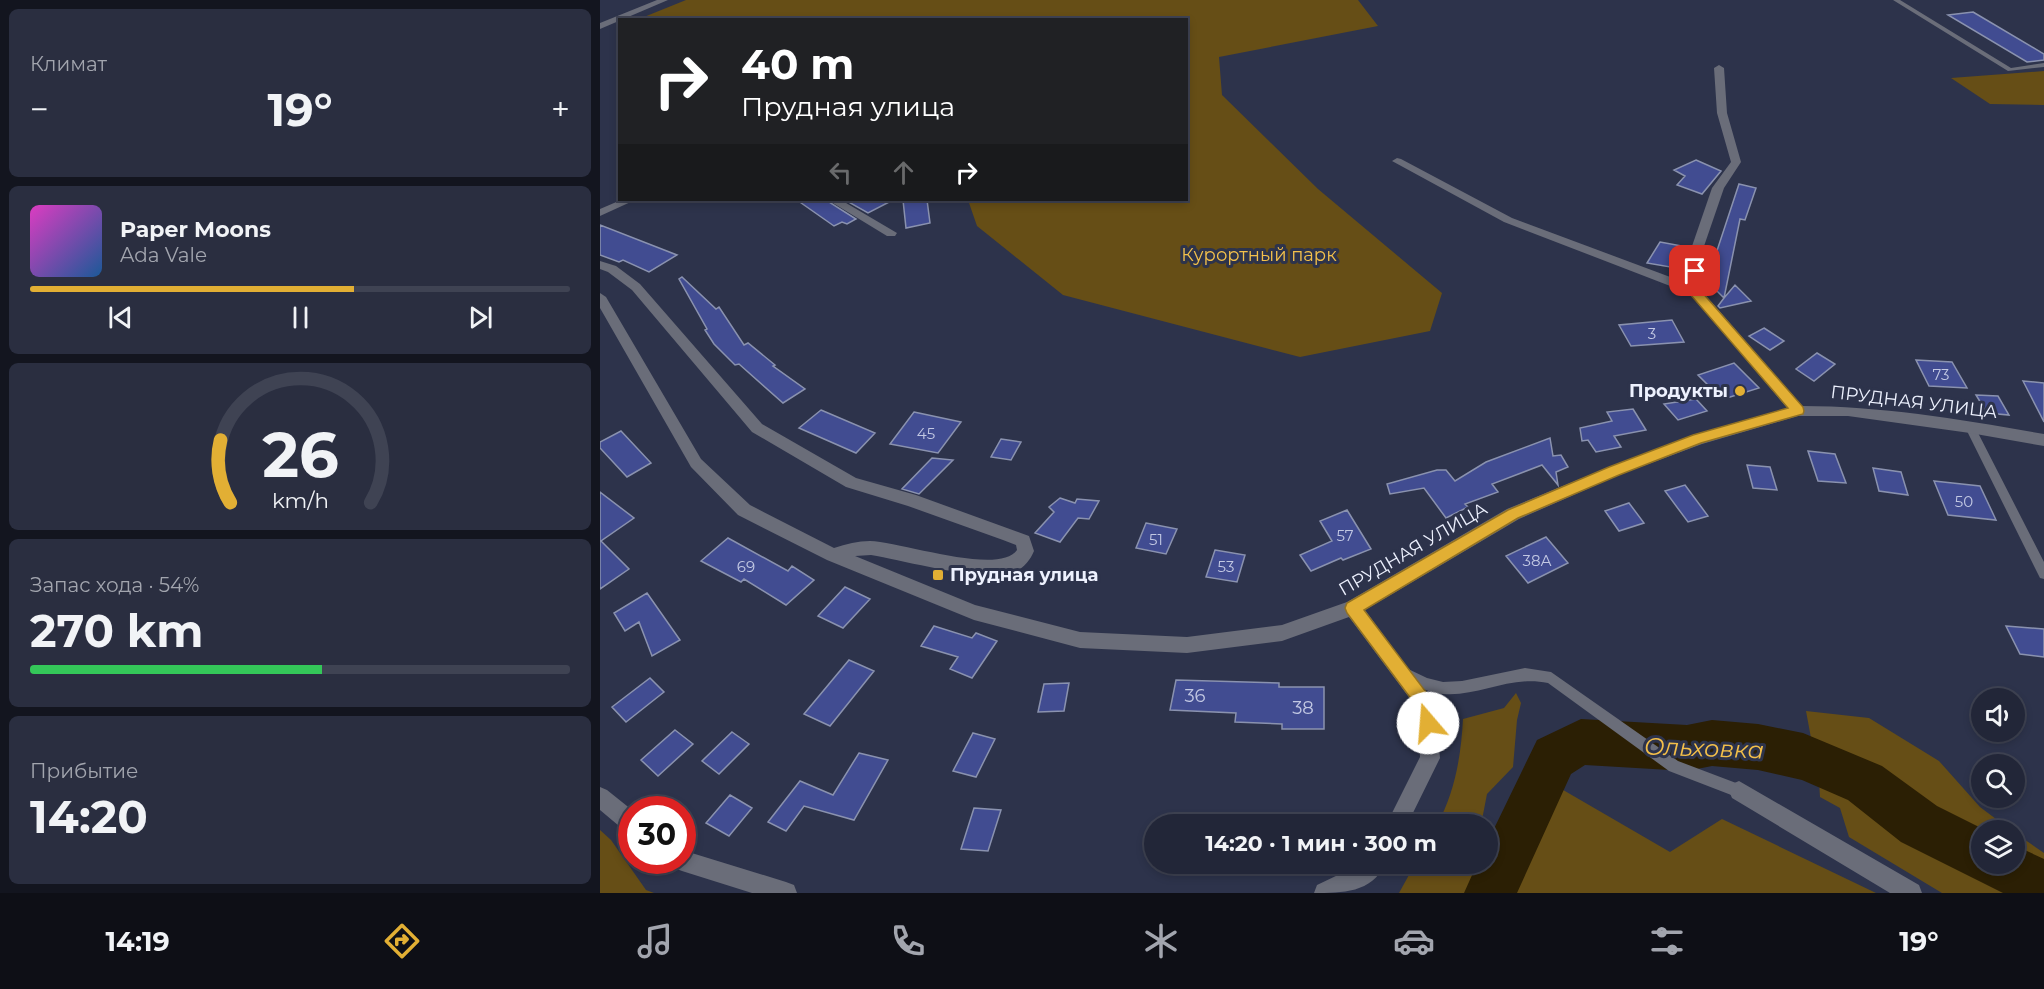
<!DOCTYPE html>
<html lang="ru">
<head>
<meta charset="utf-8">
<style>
  :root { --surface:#222638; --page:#2a2e40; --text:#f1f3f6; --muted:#a2a5ae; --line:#3f4353; --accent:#e2af34 }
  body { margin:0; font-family:Montserrat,sans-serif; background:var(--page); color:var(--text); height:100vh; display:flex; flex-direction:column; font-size:22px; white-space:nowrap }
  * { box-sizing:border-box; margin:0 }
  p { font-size:20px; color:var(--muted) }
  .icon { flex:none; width:33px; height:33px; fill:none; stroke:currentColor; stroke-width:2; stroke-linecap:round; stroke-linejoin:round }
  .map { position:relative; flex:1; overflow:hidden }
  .side { display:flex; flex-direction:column; gap:9px; padding:9px; background:#13151f; width:600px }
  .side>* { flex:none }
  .hud { position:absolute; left:18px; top:18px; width:570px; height:183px; border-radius:0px; box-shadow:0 3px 9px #0003,0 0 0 2px var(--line); background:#202124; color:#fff; overflow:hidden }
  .buttons { position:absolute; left:1371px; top:688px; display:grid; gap:12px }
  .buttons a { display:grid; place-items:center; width:54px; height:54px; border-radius:50%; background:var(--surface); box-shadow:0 3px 9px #0003,0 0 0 2px var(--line); font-size:30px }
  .speed { position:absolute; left:18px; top:796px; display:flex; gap:12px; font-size:30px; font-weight:700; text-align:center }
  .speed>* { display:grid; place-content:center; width:78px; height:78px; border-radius:50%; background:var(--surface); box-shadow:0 3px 9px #0003,0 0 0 2px var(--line); line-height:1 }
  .speed .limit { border:9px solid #d22; background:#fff; color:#111 }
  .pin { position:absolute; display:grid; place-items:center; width:51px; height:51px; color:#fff; margin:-26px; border-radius:12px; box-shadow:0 3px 9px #0006 }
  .me { position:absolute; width:66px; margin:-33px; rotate:342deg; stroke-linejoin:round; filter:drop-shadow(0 0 4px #0008) }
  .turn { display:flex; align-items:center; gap:21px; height:126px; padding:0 24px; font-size:27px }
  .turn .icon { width:78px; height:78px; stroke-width:2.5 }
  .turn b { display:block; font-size:42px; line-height:51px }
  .lanes { display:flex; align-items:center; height:57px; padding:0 24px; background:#0003; justify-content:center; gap:30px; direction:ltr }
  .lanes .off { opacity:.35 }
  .big { font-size:45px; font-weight:700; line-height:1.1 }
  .side .widget { flex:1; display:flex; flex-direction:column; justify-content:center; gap:9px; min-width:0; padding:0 21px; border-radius:9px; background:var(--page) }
  .side .dial { align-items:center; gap:0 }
  .dial svg { height:156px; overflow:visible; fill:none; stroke:var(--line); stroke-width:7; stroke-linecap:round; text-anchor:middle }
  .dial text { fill:var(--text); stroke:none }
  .song { display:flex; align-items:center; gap:18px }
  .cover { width:72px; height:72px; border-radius:9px; background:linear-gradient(135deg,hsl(310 70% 55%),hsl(210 70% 35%)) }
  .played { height:6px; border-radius:3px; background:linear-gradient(90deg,var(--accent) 60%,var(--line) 60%) }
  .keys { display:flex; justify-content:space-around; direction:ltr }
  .heat { display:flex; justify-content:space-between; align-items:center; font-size:33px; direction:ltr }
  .charge { height:9px; border-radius:4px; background:linear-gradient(90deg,#34c759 54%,var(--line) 0) }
  .trip { position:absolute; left:544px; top:814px; width:354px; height:60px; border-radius:30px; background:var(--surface); box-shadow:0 3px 9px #0003,0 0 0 2px var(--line); font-weight:700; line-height:60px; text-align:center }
  .menu { display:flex; height:96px; justify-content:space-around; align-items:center; background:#0e0f16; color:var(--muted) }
  .menu .icon { width:42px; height:42px }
  .menu .active { color:var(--accent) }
  .menu b { font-size:27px; color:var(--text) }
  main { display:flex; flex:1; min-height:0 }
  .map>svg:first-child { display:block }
  .green { fill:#664e16 }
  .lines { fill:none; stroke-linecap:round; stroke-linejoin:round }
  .river { fill:#2b1f04; fill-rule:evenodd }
  .building { fill:#414c91; stroke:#8a92af; stroke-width:1.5 }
  .service { fill:#6a6d79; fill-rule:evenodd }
  .minor { fill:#6a6d79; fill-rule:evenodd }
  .route { fill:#e2af34; stroke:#937222; stroke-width:1.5 }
  .poi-dot { fill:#e2af34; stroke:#2d334b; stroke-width:2 }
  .labels { text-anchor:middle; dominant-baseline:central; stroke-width:6; stroke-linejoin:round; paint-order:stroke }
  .number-label { font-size:15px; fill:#c2c8e3 }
  .park-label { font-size:18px; fill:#f4c14b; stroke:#2d334b }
  .poi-label { font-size:18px; font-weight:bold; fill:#edf1fe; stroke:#2d334b; text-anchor:end }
  .street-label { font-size:18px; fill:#edf1fe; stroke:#2d334b }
  .near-number-label { font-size:18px; fill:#c2c8e3 }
  .near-water-label { font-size:24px; font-style:italic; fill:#f3bf4a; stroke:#2d334b }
</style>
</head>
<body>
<main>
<section class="side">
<div class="widget"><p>Климат</p>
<div class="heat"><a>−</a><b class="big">19°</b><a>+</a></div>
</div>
<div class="widget">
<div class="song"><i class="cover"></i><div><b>Paper Moons</b><p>Ada Vale</p></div></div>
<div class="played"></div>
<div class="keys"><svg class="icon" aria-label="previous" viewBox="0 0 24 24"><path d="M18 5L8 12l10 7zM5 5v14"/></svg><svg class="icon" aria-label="pause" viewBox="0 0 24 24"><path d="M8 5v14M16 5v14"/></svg><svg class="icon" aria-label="next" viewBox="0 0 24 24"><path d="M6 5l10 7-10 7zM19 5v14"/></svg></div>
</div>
<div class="widget dial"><svg viewBox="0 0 100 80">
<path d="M14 69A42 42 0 1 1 86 69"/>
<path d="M14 69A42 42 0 0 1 9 37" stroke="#e2af34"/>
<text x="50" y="56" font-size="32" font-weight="700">26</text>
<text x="50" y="72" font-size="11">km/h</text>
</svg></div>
<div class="widget"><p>Запас хода · 54%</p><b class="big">270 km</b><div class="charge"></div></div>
<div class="widget"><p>Прибытие</p><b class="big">14:20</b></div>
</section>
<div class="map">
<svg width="1444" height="893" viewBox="0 0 1444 893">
  <rect width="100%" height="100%" fill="#2d334b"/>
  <!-- green -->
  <path class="green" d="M86,0H758L778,26L619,57L622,95L718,189L842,293L830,331L700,357L463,295L377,226L368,200H586V20L39,19Z
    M1444,71V105L1390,104L1351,78Z
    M916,693L921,703L917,720L913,767L887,794L881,825H837C855,792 861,756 863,719L904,708Z
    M1206,711L1269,718L1339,761L1380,807L1412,831H1382V864H1414L1415,833L1444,853V893H1342L1249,837L1240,808L1220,797L1219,781Z
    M958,787L1070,852L1122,819L1276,893H799L815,864H888V858L910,886L929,855Z
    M0,830L11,840L46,890L54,893H0Z"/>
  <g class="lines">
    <!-- river -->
    <path class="river" d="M981,719L1087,725L1112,720L1158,724L1203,733L1282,766L1337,806L1387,831H1382V864H1414V845L1444,859V893H1403L1301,842L1248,800L1202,780L1158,770L1112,766L1087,771L985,765L971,774L917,893H864L877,864H888V841L937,740Z"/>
  </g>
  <!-- building -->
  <path class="building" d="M1373,12L1444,54V60L1427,62L1348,15Z
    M1096,160L1121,171L1102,194L1077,185L1085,176L1074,170Z
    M1139,184L1156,188L1145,220L1140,219L1124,298L1135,285L1151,301L1120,308L1118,306L1124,298L1107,281Z
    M197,200H226L256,219L247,224L242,222L234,226Z
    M245,200H293L268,213Z
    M303,200H327L330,223L306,228Z
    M0,225L77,255L49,272L23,260L19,262L0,255Z
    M1060,242L1082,246L1076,268L1047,263Z
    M82,277L116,309L119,307L144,345L148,343L175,365L173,366L205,389L183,403L139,364L135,365L114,344L105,330L107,329L79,279Z
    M1072,320L1084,342L1031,346L1019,325Z
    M1164,328L1184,341L1170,350L1149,336Z
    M1217,353L1235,364L1214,381L1196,369Z
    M1316,360L1352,362L1367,388L1329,386Z
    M1134,363L1159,388L1127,398L1120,397L1098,375Z
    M1423,381L1444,383V422Z
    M1376,395L1398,396L1409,415L1387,413Z
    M1096,399L1107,411L1078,420L1064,404Z
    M1033,409L1046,430L1014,436L1021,447L996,452L988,440L982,441L980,428L1012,421L1007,412Z
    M221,410L275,433L256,453L199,428Z
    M314,412L361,422L338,453L290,444Z
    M21,431L51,463L27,477L0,448V442Z
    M950,438L953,456L961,455L968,467L956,472L958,485L942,465L892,484L898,492L865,504L868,507L846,518L824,488L790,494L787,484L837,470H846L855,481L886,462Z
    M401,439L421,442L411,460L391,457Z
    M1208,451L1235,454L1246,483L1218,481Z
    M332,458L353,460L319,494L302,489Z
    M1147,465L1170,467L1177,490L1153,488Z
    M1273,468L1301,472L1308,495L1279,491Z
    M1334,481L1380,486L1396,520L1348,515Z
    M1085,485L1108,516L1088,522L1065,491Z
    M0,492L34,518L1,541L29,569L0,589Z
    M460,498L475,503L477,499L499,501L489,519L478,518L460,542L435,533L454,512L449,507Z
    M1029,503L1044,523L1019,531L1005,511Z
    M747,510L771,549L743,560L741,558L711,571L700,555L732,541L720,521Z
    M546,523L577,529L566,554L536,548Z
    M946,537L968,563L928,583L906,556Z
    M128,538L188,571L192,566L214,580L186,605L144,579L141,582L101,561Z
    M615,550L645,555L637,582L606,577Z
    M245,587L270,599L243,628L218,616Z
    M47,593L80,640L52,656L39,622L25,631L14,613Z
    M334,626L372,638L376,633L397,641L372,678L350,669L358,657L321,646Z
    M1406,626L1444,629V657L1420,654Z
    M249,660L274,671L230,726L204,714Z
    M50,678L64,692L26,722L12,707Z
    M576,680L679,683V687H724V729H682V724L635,722L636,713L570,710Z
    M469,683L464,711L438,712L444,684Z
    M75,730L93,744L58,776L41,760Z
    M132,732L149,744L119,774L102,761Z
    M373,733L395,739L376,777L353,771Z
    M259,753L288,760L254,820L204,806L186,831L168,822L200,781L233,795Z
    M130,795L152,808L129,836L106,823Z
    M374,808L401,810L388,851L361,849Z"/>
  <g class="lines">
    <!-- service -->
    <path class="service" d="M1293,0H1300L1411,68L1444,63V67L1408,71Z
      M1370,423L1375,427L1444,562V579L1440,578L1365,427Z
      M804,667L827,678L843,682L862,681L925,668L951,672L1078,761L1144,786L1146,791L1144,796L1139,798L1069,771L948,683C910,675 879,697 843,694C827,693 813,684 799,677L798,673L799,669Z"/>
    <!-- minor -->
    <path class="minor" d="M57,0H68L0,29V23Z
      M1119,65L1124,68L1127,113L1141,162L1124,188L1102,252L1101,290L1202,406C1283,406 1364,420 1444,434V446L1370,433L1248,416H1198L1102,444L1019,475L919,519L765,610L835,705L840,758L807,825H786L820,757L817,708L749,617L682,641L587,653L480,648L374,620L227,560L138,515L91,467L0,308V293L6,297L101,459L150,505L234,548C246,544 258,541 270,541C302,542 399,576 417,550L416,545L403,540L308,506L246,487L152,432L32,290L8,272L0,269V261L16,266L40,284L162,424L256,478L316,495L429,536L434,551C429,563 420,572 407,574C376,580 305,561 271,555L255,556L375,605L480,632L587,637L682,625L747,602L907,509L1009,467L1093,435L1188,409L1091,294L904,222L792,161L797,158L801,159L912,218L1089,284L1090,252L1112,188L1131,162L1117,113L1114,68Z
      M21,200H35L0,216V209Z
      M228,200H241L297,233L295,236H287Z
      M1139,781L1319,885L1322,893H1290L1132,798L1129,791L1132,784Z
      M0,787L7,790L32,810V834L25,831L0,810Z
      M82,850L186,882L194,885L197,893H152L82,871L74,868L72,861H82Z
      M761,864H785C772,893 742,893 714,893L717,885Z"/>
  </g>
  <!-- route -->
  <path class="route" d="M1095,268L1101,271L1100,290L1203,407L1204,411L1203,414L1101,443L1019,475L918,518L764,610L832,700L836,723L834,729L828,732L821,729L818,708L747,613L745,608L747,603L908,510L1009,467L1093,435L1188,408L1090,294V271Z"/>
  <!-- markers -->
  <g class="poi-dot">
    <circle cx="1140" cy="391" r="6"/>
    <rect x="332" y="569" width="12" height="12" rx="3"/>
  </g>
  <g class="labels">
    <!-- number labels -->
    <g class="number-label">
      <text x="1052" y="333">3</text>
      <text x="1341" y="374">73</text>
      <text x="326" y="433">45</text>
      <text x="1364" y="501">50</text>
      <text x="745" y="535">57</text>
      <text x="556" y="539">51</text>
      <text x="937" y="560">38А</text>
      <text x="146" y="566">69</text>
      <text x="626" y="566">53</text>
    </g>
    <!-- park labels -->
    <g class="park-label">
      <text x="659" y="255">Курортный парк</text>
    </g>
    <!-- poi labels -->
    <g class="poi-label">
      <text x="1128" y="391">Продукты</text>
      <text x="350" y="575" text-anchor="start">Прудная улица</text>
    </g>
    <!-- street labels -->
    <g class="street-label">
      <text transform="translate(1314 402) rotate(7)">ПРУДНАЯ УЛИЦА</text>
      <text transform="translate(813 549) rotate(-30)">ПРУДНАЯ УЛИЦА</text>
    </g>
    <!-- near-number labels -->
    <g class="near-number-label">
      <text x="595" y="696">36</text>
      <text x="703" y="708">38</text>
    </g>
    <!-- near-water labels -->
    <g class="near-water-label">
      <text transform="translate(1104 748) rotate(2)">Ольховка</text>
    </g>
  </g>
</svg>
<div class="buttons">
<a><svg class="icon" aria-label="sound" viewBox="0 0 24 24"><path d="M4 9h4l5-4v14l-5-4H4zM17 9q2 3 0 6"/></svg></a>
<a><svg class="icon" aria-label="search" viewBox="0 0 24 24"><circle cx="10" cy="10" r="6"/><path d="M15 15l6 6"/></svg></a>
<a><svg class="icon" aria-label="layers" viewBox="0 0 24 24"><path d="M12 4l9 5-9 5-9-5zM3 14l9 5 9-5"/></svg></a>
</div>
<div class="speed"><div class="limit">30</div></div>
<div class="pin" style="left:1095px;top:271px;background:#d93025"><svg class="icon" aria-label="arrive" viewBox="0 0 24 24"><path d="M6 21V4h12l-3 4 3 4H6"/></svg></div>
<svg class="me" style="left:828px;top:723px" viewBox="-20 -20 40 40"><circle r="19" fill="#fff"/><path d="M0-13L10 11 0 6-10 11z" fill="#e2af34"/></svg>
<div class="trip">14:20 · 1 мин · 300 m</div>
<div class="hud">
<div class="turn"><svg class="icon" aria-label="right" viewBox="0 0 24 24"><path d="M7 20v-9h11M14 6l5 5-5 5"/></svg><div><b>40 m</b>Прудная улица</div></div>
<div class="lanes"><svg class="icon off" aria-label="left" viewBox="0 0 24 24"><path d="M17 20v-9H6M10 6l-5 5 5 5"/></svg><svg class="icon off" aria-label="ahead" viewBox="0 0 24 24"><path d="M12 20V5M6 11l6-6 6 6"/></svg><svg class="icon" aria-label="right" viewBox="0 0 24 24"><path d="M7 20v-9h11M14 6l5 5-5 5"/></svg></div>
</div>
</div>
</main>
<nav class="menu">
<b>14:19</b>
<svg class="icon active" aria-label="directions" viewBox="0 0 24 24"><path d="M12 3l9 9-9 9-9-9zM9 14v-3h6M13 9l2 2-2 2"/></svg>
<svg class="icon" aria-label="music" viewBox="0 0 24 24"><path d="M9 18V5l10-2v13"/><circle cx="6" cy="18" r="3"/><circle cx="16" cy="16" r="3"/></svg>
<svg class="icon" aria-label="phone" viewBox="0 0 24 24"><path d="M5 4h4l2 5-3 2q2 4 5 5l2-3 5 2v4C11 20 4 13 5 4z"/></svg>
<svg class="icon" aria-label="climate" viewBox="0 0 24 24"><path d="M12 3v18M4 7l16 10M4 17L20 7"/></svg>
<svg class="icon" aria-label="car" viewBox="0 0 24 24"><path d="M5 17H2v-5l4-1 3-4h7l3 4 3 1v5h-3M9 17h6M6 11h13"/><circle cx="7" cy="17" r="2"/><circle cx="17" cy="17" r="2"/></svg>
<svg class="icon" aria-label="filters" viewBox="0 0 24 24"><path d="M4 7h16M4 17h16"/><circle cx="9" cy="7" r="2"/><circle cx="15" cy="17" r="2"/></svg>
<b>19°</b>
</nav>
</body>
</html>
